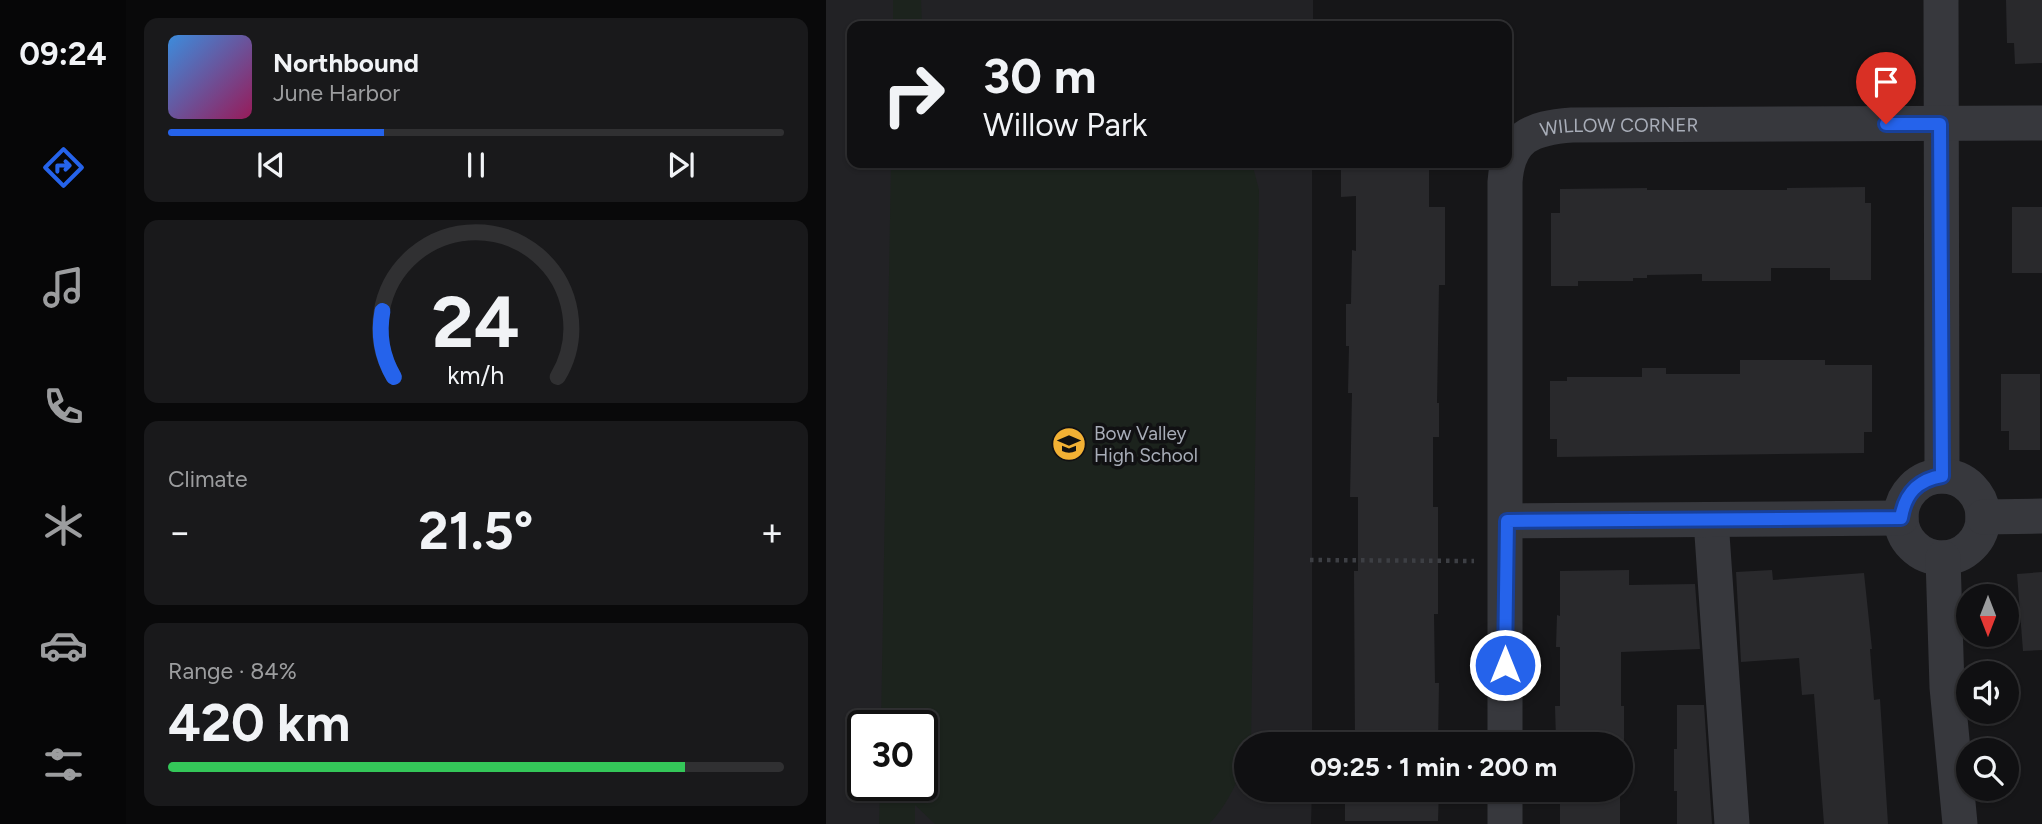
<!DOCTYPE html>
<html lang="en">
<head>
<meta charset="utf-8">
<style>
  :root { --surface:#101012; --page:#19191b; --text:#f1f3f6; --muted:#9c9d9f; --line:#303032; --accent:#2563eb }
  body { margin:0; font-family:Figtree,sans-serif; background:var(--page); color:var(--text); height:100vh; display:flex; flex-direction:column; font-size:26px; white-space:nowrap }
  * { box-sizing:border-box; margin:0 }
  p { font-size:23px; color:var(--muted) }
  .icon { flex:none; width:38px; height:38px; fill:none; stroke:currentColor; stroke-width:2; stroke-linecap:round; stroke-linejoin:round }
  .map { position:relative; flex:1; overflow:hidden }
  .drawer { display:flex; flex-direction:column; gap:18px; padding:18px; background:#09090a; width:700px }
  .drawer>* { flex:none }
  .banner { position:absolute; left:21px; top:21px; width:665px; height:147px; border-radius:14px; box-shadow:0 2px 5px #0004,0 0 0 2px var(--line); background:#101012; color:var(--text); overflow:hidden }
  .needle { width:46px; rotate:180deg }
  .tools { position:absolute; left:1130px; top:584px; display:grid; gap:14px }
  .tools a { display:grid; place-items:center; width:63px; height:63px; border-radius:50%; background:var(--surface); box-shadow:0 2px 5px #0004,0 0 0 2px var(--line); font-size:35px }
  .speed { position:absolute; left:21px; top:710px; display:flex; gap:14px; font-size:35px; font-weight:700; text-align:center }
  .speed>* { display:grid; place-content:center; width:91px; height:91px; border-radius:50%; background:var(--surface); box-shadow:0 2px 5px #0004,0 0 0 2px var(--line); line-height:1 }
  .speed .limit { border:4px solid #111; border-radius:10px; background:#fff; color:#111 }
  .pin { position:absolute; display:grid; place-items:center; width:60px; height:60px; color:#fff; margin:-72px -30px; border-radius:50% 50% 50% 0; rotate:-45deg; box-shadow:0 0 7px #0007 }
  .pin .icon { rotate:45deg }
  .me { position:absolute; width:77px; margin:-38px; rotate:0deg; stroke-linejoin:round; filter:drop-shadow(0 0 5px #0008) }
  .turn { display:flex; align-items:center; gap:24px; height:147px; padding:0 21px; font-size:32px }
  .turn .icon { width:91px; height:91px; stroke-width:2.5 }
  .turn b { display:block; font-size:49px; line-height:60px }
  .big { font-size:52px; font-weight:700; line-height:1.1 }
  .drawer .tile { flex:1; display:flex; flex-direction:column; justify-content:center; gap:10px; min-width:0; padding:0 24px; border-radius:14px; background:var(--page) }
  .drawer .dial { align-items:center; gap:0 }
  .dial svg { height:182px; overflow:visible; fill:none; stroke:var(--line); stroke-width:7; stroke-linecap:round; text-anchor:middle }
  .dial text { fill:var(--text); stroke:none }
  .song { display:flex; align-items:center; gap:21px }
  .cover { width:84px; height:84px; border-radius:10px; background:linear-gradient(135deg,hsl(210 70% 55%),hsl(330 70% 35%)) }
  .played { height:7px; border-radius:4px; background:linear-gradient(90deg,var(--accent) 35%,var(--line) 35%) }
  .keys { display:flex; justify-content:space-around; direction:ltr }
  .heat { display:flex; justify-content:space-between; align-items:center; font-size:38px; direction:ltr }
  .charge { height:10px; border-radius:5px; background:linear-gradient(90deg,#34c759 84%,var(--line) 0) }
  .trip { position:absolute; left:408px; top:732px; width:399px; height:70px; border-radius:35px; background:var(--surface); box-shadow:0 2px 5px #0004,0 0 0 2px var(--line); font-weight:700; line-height:70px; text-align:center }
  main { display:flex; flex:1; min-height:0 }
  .dock { display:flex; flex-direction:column; width:126px; justify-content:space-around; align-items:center; background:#060607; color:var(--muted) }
  .dock .icon { width:49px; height:49px }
  .dock .on { color:var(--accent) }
  .dock b { font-size:32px; color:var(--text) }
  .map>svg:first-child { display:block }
  .built { fill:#222225; fill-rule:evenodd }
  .green { fill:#1c231d }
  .building { fill:#29292c }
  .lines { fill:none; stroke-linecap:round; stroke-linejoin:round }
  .path { stroke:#3d3f44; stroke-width:4.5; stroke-dasharray:3.5 5; stroke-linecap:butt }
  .minor { stroke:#37383d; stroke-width:35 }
  .route-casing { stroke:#184099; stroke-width:18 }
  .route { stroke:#2563eb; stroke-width:12 }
  .labels { text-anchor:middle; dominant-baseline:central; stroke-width:7; stroke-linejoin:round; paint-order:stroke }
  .street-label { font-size:19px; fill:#a8adb8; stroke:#111113 }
  .poi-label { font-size:19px; fill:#a8adb8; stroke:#111113; text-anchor:start }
</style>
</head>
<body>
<main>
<nav class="dock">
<b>09:24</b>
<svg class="icon on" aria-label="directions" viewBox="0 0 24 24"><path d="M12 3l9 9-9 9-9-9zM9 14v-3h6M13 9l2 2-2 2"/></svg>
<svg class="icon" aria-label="music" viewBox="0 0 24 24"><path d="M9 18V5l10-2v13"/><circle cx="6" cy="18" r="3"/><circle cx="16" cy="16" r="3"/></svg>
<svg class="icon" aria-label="phone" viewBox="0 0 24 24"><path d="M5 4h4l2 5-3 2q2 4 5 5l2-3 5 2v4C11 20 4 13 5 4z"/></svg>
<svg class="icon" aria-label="climate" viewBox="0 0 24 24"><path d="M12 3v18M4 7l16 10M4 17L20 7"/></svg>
<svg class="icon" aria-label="car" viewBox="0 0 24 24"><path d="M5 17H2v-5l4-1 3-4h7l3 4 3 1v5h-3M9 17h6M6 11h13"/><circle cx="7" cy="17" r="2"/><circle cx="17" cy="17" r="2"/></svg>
<svg class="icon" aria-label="filters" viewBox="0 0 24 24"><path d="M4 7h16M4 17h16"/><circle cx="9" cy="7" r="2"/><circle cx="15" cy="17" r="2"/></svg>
</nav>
<section class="drawer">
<div class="tile">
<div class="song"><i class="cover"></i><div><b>Northbound</b><p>June Harbor</p></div></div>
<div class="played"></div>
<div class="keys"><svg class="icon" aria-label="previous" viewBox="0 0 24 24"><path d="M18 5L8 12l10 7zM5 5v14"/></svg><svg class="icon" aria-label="pause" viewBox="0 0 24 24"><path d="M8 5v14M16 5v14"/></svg><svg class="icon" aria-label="next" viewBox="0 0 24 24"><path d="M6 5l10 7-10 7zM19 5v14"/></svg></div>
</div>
<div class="tile dial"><svg viewBox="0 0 100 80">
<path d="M14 69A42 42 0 1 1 86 69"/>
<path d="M14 69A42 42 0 0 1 9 40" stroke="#2563eb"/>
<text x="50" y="56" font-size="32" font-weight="700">24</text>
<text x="50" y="72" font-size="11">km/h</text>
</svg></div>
<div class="tile"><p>Climate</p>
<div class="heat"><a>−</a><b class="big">21.5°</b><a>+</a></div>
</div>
<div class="tile"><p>Range · 84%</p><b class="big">420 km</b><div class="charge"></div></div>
</section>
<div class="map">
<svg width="1216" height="824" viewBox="0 0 1216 824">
  <rect width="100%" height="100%" fill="#161618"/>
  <!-- built -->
  <path class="built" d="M0,0H487V26H26V163H486V744H420V789H486L485,824H0ZM37,726H96V786H37Z"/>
  <!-- green -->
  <path class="green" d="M67,0H95L96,26H67Z
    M274,21L294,26H225Z
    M65,163H426L433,190L425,744H420C420,770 401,806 383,824H109L89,805V824H53L54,786H96V726H55Z"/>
  <!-- building -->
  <path class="building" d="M1180,0H1216V63L1189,64L1188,43H1181Z
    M515,163H603V207H619V285H613L611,403H613V437H607V507H612V614H608L609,683H613L612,744H529L528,571H532V497H524L526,393H522L523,346H520V304H525L526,250L530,251V196L515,197Z
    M1039,187V203H1045V280H1004V268H945V281H876V274L821,275V278H807V281H752V286H725V213H734V189L821,188V190H961V188Z
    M1186,207H1216V273H1186Z
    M914,360H999V365H1046V432H1038V453L731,457V439H724V381H741V377H816V368H840V374H914Z
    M1175,374H1214V450H1183V431H1175Z
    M803,570V585L869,584L874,649L795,652V706H798V740H730L729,706H734V647H730L731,615L734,616V571Z
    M946,570L947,580L1038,573L1046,649H1044L1048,700L1054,699L1062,824H998L988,694L976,695L973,658L915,662L910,572Z
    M1216,572V650L1197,651L1191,574Z
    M851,705H878L886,824H851V791H848V749H851Z
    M529,789H613L612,821H519V795H529Z
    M734,796H794V824H734Z"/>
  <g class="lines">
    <!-- path -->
    <path class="path" d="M484,560L648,561"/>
    <!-- minor -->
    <g class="minor">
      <path d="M1115,0L1116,476"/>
      <circle cx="1116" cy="517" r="41"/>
      <path d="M1157,517L1216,516"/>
      <path d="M885,520L906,824"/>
      <path d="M681,521L1075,518"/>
      <path d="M1117,558L1121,687L1134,824"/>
      <path id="s1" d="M679,744V182C682,137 705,128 746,125L1216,123"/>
      <path d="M679,824V789"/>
    </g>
  </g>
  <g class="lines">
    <!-- route casing -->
    <g class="route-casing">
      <path id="route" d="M679,665L681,521L1075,518C1079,494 1091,480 1116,476L1114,124H1060"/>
    </g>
    <!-- route -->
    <use href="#route" class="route"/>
  </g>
  <!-- icons -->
  <defs>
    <g id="school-disc" transform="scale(1.75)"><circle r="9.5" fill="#f2b134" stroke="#111113"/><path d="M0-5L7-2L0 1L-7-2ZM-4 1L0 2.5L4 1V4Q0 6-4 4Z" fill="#111"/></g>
  </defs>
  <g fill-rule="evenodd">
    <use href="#school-disc" x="243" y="444"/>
  </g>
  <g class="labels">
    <!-- street labels -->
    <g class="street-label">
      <text stroke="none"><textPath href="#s1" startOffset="709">WILLOW CORNER</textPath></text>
    </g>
    <!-- poi labels -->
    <g class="poi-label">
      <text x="268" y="433">Bow Valley<tspan x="268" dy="22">High School</tspan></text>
    </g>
  </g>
</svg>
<div class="tools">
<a><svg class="needle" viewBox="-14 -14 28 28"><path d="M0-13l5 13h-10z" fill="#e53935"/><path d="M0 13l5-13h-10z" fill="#9c9d9f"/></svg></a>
<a><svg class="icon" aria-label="sound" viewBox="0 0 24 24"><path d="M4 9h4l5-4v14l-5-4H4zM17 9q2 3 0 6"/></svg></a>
<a><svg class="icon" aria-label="search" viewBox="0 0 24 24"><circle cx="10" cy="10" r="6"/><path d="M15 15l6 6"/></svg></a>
</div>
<div class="speed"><div class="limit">30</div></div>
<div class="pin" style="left:1060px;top:124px;background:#d93025"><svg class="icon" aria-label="arrive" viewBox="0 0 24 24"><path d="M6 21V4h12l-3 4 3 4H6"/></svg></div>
<svg class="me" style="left:679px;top:665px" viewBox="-20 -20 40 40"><circle r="17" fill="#2563eb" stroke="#fff" stroke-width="3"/><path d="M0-11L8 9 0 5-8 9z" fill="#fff"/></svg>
<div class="trip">09:25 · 1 min · 200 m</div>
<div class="banner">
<div class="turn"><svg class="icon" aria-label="right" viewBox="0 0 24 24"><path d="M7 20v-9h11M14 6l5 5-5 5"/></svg><div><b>30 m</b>Willow Park</div></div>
</div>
</div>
</main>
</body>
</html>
